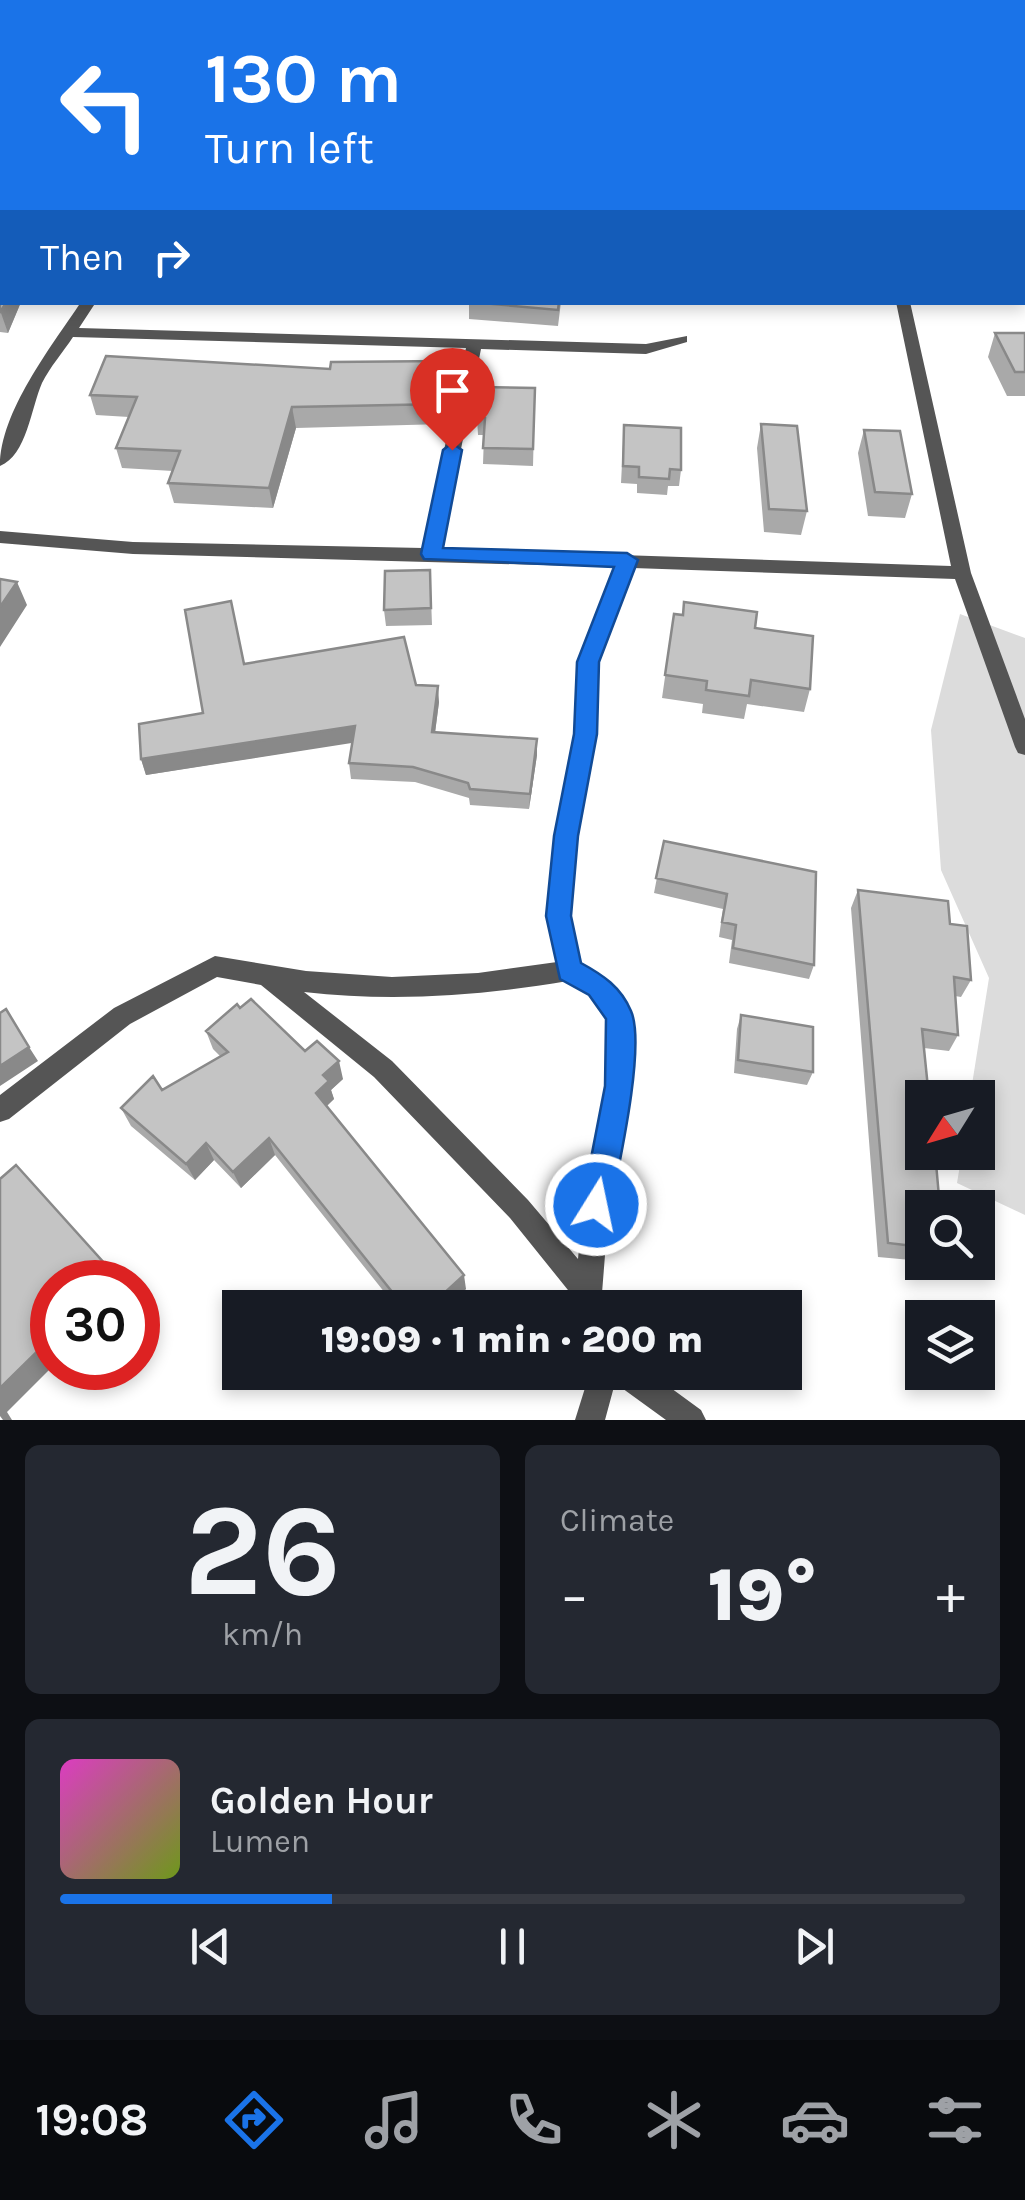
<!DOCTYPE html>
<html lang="en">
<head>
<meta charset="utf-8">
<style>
  :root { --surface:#171b24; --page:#242831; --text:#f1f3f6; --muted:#9ea1a6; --line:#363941; --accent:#1a73e8 }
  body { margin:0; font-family:Karla,sans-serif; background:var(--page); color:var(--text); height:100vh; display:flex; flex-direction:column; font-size:38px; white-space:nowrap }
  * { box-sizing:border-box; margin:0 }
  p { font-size:32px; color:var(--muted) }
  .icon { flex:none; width:55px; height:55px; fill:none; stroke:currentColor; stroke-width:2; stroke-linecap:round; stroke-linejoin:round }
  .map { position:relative; height:1420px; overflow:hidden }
  .details { display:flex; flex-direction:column; gap:25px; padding:25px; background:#0d0f14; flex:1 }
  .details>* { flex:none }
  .hud { position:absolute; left:0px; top:0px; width:1025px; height:305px; box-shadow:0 5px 15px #0003; background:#1a73e8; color:#fff; overflow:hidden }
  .needle { width:65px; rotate:233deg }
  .tools { position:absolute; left:905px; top:1080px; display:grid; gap:20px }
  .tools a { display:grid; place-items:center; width:90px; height:90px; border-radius:0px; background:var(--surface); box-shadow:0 5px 15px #0003; font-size:50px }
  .speed { position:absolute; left:30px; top:1260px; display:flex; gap:20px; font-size:50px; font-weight:700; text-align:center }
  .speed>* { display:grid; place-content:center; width:130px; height:130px; border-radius:50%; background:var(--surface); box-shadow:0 5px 15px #0003; line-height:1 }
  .speed .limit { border:15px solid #d22; background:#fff; color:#111 }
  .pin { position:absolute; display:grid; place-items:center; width:85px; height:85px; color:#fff; margin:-102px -42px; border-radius:50% 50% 50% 0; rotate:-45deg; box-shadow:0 0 10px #0007 }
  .pin .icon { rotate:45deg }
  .me { position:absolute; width:110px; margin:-55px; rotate:10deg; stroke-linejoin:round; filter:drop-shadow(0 0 8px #0008) }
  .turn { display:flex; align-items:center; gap:35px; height:210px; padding:0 40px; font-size:45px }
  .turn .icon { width:130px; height:130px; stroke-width:2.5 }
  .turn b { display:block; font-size:70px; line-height:85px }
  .then { display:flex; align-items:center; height:95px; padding:0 40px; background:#0003; gap:20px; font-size:38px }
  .big { font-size:75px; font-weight:800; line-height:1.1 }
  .details .tile { flex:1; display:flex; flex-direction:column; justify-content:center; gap:15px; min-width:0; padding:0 35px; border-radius:15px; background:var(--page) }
  .details .dial { align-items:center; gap:0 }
  .dial b { font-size:130px; line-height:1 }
  .song { display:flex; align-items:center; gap:30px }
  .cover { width:120px; height:120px; border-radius:15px; background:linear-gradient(135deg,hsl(310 70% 55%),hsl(80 70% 35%)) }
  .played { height:10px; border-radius:5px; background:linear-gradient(90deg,var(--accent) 30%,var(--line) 30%) }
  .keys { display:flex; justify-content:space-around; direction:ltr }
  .heat { display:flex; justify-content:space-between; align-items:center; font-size:55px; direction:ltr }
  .details .tiles { flex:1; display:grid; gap:25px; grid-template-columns:1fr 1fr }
  .tile:last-child { grid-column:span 2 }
  .trip { position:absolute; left:222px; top:1290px; width:580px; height:100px; border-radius:0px; background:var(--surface); box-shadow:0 5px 15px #0003; font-weight:800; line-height:100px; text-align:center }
  .menu { display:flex; height:160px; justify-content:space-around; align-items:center; background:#090b0e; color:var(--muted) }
  .menu .icon { width:70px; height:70px }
  .menu .on { color:var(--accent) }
  .menu b { font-size:45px; color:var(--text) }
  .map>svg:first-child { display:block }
  .green { fill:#dcdcdc }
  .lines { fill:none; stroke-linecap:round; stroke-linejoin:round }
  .street { fill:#555; fill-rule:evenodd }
  .wall { fill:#a9a9a9 }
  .shaded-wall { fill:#898989 }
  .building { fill:#c4c4c4; stroke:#898989; stroke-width:2.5 }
  .route { fill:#1a73e8; stroke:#114b97; stroke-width:2.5 }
</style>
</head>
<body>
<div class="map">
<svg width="1025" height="1420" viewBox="0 0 1025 1420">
  <rect width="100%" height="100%" fill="#fff"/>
  <!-- green -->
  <path class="green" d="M0,0H717L719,2H2V32Z
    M960,614L1025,638V1215L957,1183L962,1153L978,1152V1098L970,1097L989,978L941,870L931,730Z"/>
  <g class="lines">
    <!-- street -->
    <path class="street" d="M0,106H2V114H0Z
      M81,302H96L79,328L646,344L687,336V342L646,354L481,349L441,549L951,566L896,302H910L971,573L1025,719V755L1018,753L1015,747L955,579L633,568L598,662L596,734L577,836L570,916L580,964L607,979L632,1016L631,1086L609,1205L602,1293L606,1308H578L576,1300L510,1218L374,1077L261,985L217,977L130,1024L9,1119L0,1122V1095L114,1008L215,956L306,971L392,977L478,973L557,962L548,916L555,836L576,734L578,662L615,567L133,554L0,543V531L133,542L423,548L466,348L73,337C63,352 50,367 42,383C31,408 27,455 0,466C0,412 51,347 81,302ZM568,981L591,995L608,1019L607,1086L583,1205L578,1259L528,1200L392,1061L304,992C393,1002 479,996 568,981Z
      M590,1372H649L701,1410L706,1420H666L615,1383L605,1420H575Z"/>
  </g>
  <!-- wall -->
  <path class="wall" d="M0,219L2,302H21L8,333L0,332Z
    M469,302H561L558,326L469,319Z
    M995,333H1025V396H1007L988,357Z
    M444,361V424L296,428L273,508L174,503L168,483L173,471L122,468L116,448L129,417L96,415L90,395L330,369Z
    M535,388L533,466L483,464L484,435H478L477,418Z
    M761,424L807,511L801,535L764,532L757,448Z
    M624,425L681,470L679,486H668L667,495L637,493V484L621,483Z
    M864,430L912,494L905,518L868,516L858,453Z
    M430,570L432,625L386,626L384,610Z
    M674,614L755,628L810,689L804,712L747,704L744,719L702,713L703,704L662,698Z
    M245,664L416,685L439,702L435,733L537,739V755L529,809L470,805L469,798L415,782L351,779L349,763L352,742L146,775L141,759L203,713Z
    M664,841L814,965L809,979L729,963L732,940L719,937L723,909L654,893Z
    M858,890L950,924L971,980L961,997L955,996L958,1035L949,1051L924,1048L922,1261L878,1257L851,908Z
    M240,1008L305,1051L343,1079L331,1090L334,1099L327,1106L466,1289L445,1308H397L275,1155L241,1188L214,1160L195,1180L131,1126L121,1108L162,1090L220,1056L213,1049L206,1031Z
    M741,1015L813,1072L807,1085L734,1073L737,1029Z"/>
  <!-- shaded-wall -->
  <path class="shaded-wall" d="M0,124H2V141L0,142Z
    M6,302H21L8,333L1,313Z
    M292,407L296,428L273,508L269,488Z
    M17,582L27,605L0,647V607Z
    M438,686L439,702L433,748L432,732Z
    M355,726L358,742L146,775L141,759Z
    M537,739V755L529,809L530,794Z
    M29,1047L38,1061L0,1086V1066Z
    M339,1061L343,1079L331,1090L334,1099L321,1111L316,1093L323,1075Z
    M269,1138L275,1155L241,1188L233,1172Z
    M206,1143L214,1160L195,1180L186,1164Z
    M115,1275L121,1282H108Z
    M464,1275L466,1289L445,1308H428Z
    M52,1337V1367L7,1412L12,1420H3L0,1416V1388Z"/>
  <!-- building -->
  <path class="building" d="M2,206V302H6L0,313V219Z
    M471,302H559L558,310Z
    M995,333H1025V372H1015Z
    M106,356L330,369L331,362L444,361L443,404L292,407L269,488L168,483L180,451L116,448L137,397L90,395Z
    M479,387L535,388L533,449L483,448L485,418H477Z
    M761,424L797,426L807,511L769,509Z
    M624,425L681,428V470L670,469L669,479L639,477V467L623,466Z
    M864,430L900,431L912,494L875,492Z
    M430,570L431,608L384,610L385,571Z
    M0,579L17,582L0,607Z
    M231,601L244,664L404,637L416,685L438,686L432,732L537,739L530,794L470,789L468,783L413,767L349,763L355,726L141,759L139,724L203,713L185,610Z
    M684,602L757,612L755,628L813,636L810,689L751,680L749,696L706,690L707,681L665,675L674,614L683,615Z
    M664,841L816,872L814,965L733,948L736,925L722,922L727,894L656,878Z
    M858,890L948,901L950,924L967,926L971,980L954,977L958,1035L922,1029L929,1098H922V1152H935L940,1208H922V1247L888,1243Z
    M251,999L305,1051L317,1041L339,1061L323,1075L329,1081L316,1093L464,1275L428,1308H405L269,1138L233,1172L206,1143L186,1164L121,1108L153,1076L162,1090L228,1052L206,1031L237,1004L240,1008Z
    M6,1009L29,1047L0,1066V1013Z
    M741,1015L813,1027V1072L738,1060Z
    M16,1165L115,1275L108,1282H52V1337L0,1388V1179Z"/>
  <!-- route -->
  <path class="route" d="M452,443L462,450L443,548L627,553L638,560L599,662L597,734L578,836L571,916L581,963C603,975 621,987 631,1011C646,1045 619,1165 611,1205L607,1215L596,1220L586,1215L582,1205L605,1086L606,1019L589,995L560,979L546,916L554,836L574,734L577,662L614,567L424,559L421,554L443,450Z"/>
</svg>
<div class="tools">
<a><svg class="needle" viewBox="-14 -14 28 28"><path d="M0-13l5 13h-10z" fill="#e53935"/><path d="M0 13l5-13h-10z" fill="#9ea1a6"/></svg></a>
<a><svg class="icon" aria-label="search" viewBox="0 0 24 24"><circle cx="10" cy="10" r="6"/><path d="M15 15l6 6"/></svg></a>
<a><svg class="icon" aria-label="layers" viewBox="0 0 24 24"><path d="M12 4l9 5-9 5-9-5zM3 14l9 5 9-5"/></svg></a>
</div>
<div class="speed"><div class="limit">30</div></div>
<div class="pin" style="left:452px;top:450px;background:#d93025"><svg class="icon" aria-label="arrive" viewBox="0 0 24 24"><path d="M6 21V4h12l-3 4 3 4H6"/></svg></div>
<svg class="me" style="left:596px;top:1205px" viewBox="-20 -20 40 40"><circle r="17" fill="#1a73e8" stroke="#fff" stroke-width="3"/><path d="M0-11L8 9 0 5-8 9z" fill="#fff"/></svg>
<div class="trip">19:09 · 1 min · 200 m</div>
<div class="hud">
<div class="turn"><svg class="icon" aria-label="left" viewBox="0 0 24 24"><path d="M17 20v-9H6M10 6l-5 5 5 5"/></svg><div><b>130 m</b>Turn left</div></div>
<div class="then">Then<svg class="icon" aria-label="right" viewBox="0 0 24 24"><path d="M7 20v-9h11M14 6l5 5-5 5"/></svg></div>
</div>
</div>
<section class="details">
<div class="tiles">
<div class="tile dial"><b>26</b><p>km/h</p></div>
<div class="tile"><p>Climate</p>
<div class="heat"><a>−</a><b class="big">19°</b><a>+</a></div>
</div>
<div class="tile">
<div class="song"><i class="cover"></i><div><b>Golden Hour</b><p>Lumen</p></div></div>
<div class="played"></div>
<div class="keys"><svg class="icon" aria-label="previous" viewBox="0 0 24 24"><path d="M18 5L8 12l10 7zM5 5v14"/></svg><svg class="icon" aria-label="pause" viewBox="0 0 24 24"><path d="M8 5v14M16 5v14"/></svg><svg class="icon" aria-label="next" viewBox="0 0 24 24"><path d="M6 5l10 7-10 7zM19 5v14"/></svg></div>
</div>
</div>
</section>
<nav class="menu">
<b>19:08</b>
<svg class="icon on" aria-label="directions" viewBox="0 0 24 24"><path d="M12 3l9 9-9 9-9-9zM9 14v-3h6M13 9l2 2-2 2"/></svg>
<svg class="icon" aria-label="music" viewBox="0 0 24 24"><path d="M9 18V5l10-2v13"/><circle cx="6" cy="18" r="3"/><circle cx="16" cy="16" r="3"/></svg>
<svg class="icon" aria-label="phone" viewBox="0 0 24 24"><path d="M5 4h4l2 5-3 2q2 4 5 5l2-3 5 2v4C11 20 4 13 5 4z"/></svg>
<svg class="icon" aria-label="climate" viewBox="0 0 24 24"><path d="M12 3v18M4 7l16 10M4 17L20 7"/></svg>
<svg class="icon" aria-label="car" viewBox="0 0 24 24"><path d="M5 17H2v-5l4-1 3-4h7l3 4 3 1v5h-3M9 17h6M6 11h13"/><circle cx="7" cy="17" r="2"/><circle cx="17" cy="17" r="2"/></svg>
<svg class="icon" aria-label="filters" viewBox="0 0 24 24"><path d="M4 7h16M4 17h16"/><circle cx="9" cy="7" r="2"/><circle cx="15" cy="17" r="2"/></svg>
</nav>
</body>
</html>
